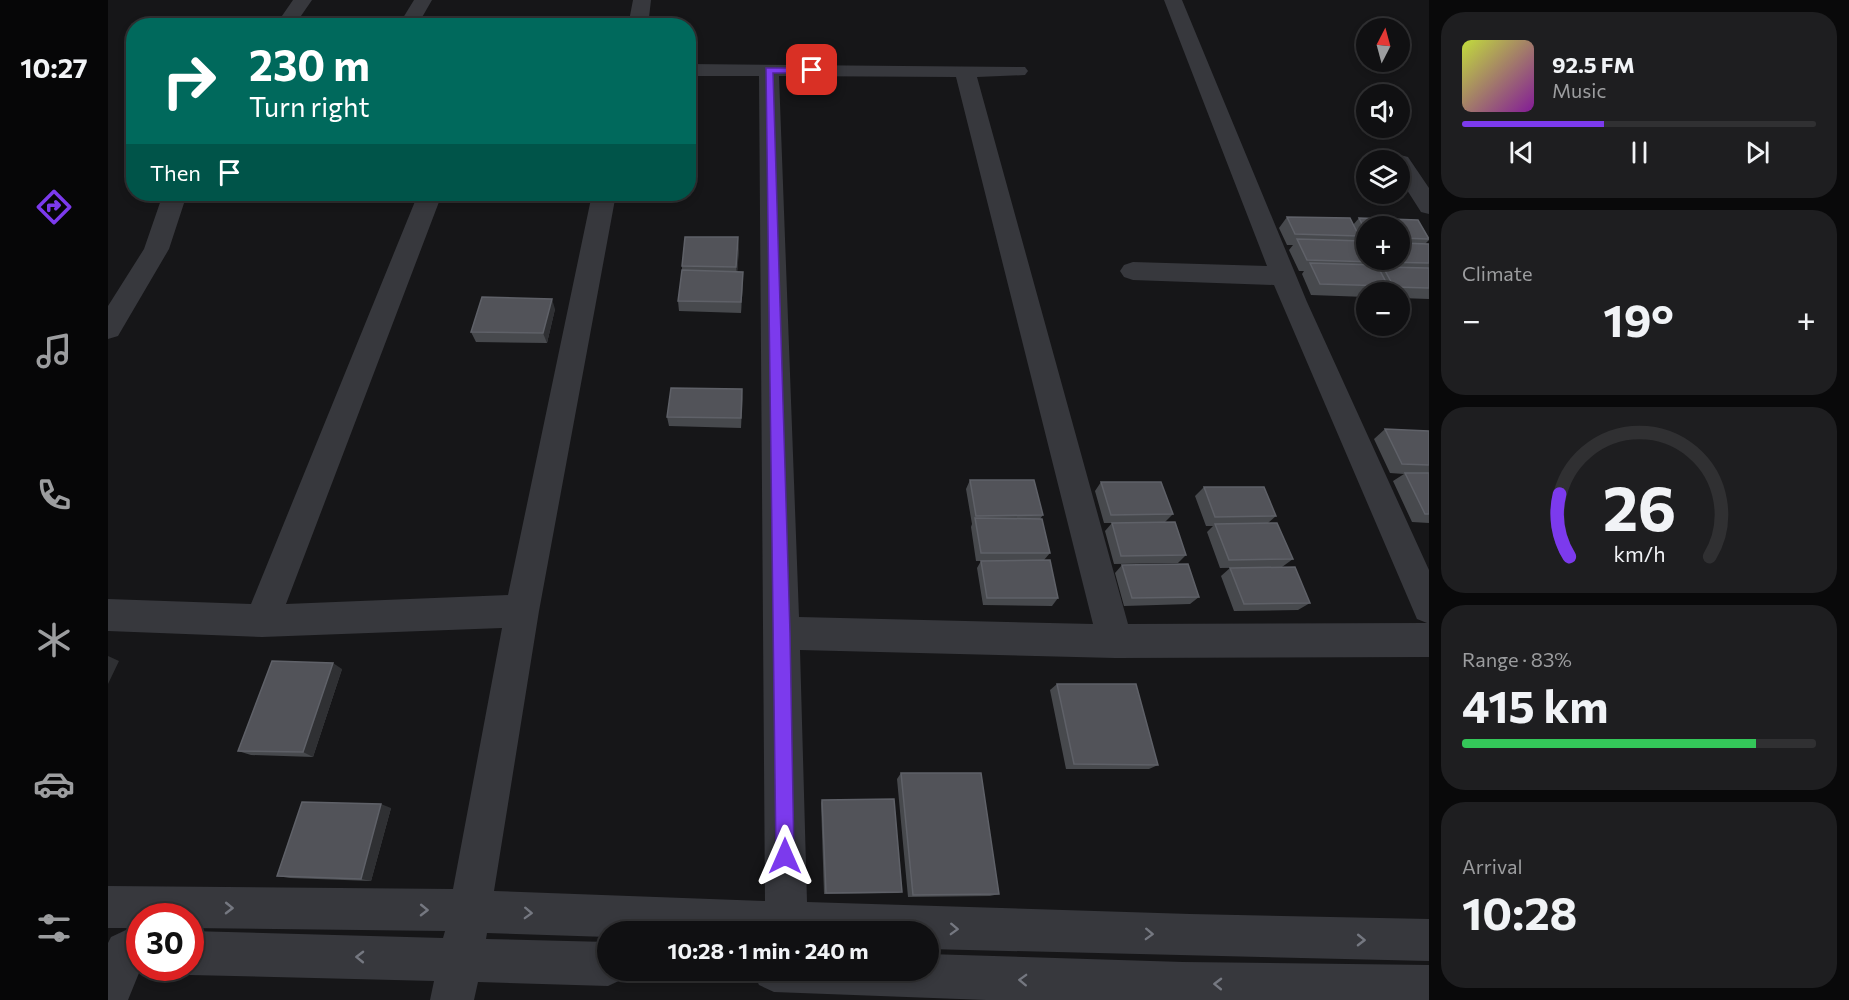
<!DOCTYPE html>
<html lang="en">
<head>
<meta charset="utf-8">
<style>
  :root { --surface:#101012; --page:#1e1e20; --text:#f1f3f6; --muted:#9c9d9f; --line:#303032; --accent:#7c3aed }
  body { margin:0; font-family:Commissioner,sans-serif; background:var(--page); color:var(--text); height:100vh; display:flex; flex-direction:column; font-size:22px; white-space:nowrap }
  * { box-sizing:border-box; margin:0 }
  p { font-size:20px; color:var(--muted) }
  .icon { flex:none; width:33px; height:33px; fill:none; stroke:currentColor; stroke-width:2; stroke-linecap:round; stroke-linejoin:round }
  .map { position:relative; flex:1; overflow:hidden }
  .panel { display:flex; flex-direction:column; gap:12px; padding:12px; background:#09090a; width:420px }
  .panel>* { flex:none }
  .banner { position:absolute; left:18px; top:18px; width:570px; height:183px; border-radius:24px; box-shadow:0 3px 9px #0003,0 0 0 2px var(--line); background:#00695c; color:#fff; overflow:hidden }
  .needle { width:39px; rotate:6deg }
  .tools { position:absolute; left:1248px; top:18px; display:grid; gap:12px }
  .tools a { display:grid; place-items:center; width:54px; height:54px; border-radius:50%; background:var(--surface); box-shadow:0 3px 9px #0003,0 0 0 2px var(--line); font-size:30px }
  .speed { position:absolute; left:18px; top:903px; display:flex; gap:12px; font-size:30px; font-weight:700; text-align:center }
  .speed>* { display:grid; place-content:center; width:78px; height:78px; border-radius:50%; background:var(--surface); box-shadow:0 3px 9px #0003,0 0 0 2px var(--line); line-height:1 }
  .speed .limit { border:9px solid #d22; background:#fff; color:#111 }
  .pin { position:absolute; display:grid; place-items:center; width:51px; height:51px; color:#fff; margin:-26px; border-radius:12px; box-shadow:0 3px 9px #0006 }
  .me { position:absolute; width:66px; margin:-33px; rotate:0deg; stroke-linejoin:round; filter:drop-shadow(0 0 4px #0008) }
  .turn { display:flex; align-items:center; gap:21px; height:126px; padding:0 24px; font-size:27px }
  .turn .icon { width:78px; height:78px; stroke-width:2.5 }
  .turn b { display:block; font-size:42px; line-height:51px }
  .then { display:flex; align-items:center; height:57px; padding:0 24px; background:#0003; gap:12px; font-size:22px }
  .big { font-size:45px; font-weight:700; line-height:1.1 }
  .panel .widget { flex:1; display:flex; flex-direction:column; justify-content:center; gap:9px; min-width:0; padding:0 21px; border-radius:24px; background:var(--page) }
  .panel .dial { align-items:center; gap:0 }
  .dial svg { height:156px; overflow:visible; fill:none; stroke:var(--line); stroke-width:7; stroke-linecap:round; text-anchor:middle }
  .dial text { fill:var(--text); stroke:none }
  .song { display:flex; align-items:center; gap:18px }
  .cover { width:72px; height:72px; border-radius:9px; background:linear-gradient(135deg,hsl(70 70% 55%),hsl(290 70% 35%)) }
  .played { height:6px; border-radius:3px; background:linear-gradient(90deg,var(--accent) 40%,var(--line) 40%) }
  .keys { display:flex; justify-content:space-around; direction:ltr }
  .heat { display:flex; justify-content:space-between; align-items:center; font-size:33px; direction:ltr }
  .charge { height:9px; border-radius:4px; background:linear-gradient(90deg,#34c759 83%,var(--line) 0) }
  .trip { position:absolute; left:489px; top:921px; width:342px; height:60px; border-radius:30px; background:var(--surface); box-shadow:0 3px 9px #0003,0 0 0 2px var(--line); font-weight:700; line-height:60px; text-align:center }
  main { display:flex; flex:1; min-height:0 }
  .tabs { display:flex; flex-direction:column; width:108px; justify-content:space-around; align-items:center; background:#060607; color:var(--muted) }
  .tabs .icon { width:42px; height:42px }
  .tabs .current { color:var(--accent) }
  .tabs b { font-size:27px; color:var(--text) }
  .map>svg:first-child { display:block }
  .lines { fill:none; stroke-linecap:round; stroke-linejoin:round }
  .street { fill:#37383d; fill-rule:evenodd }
  .wall { fill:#47494d; fill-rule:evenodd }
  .shaded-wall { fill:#2f3033 }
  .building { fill:#525359; stroke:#5f6168; stroke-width:1.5 }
  .oneway { stroke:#757881 }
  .route { fill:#7c3aed; stroke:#51269a; stroke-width:1.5 }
</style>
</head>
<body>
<main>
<nav class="tabs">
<b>10:27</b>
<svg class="icon current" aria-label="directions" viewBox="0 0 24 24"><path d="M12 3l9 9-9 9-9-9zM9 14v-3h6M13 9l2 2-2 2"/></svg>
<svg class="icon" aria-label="music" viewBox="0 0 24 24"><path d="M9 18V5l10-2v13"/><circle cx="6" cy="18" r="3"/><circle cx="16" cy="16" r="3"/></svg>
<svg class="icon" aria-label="phone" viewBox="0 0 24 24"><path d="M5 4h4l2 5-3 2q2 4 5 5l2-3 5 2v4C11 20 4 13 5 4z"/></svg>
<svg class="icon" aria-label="climate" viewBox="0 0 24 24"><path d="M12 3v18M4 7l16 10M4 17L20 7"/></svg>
<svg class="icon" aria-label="car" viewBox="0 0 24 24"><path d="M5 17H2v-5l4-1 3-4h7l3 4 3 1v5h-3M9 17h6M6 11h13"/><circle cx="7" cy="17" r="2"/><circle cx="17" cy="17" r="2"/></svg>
<svg class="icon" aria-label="filters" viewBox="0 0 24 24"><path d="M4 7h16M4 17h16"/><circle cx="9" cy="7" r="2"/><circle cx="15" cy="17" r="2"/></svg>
</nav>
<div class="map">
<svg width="1321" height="1000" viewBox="0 0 1321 1000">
  <rect width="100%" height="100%" fill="#161618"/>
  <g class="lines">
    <!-- street -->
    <path class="street" d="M185,0H204L186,26H167Z
      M306,0H324L309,26H290Z
      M525,0H543L540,26H520Z
      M1056,0H1074L1199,302L1321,570V657L1007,658L692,650L699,902L1082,914L1321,919V961L820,949V932H500V937L379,933L378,939L500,942V970H519L515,979L500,986L370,982L366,1000H322L326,981L82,975L66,968H82V931L335,938L337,931L82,928V916H32V928H0V886L345,889L394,628L154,637L0,631V599L143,604L310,194H334L178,604L400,595L484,194H508L431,611L386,891L657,901L651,76H580V64L917,67L920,71L917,75L869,77L1020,624L1319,623L1309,619L1166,285L1025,280L1016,277L1012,271L1016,265L1025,262L1159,266ZM671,76L848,77L985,624L691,617Z
      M1292,155L1300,157L1321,188V214L1313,212L1292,179V160H1282L1284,157Z
      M55,194H79L61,249L10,336L0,339V306L36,249Z
      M18,930L32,936V968H33L20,1000H0V943L3,937Z
      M820,954L1075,962L1321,965V1000H878L666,992L651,985L644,970H820Z"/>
  </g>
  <!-- wall -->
  <path class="wall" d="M1179,217L1242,218L1245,225L1251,218L1310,220L1321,238V240L1317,244H1321V299L1292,298V292H1258V297L1203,295L1194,274L1196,271H1191L1181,250L1185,245H1179L1171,228ZM1258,226H1292V260H1258Z
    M631,248L629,272L635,282L633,313L571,311L570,301L574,270V266Z
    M447,309L439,343L368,342L363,332Z
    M634,389L633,428L561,426L559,417Z
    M1277,429L1321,431V523L1304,522L1285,481L1296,474L1282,473L1266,439Z
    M862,480L935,515L932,519L942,553L936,560L950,598L944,606L875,605L869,568L873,561H868L863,527L864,524L858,489Z
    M993,482L1065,514L1057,522L1078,555L1070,563L1006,564L997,531L1004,523H996L987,491Z
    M1096,487L1168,516L1160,523L1185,559L1174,567L1112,568L1099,532L1105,526H1098L1087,496Z
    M1014,565L1091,597L1082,604L1016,606L1007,573Z
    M1122,568L1202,603L1190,610L1126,611L1113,576Z
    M234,669L205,757L143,755L130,751Z
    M949,684L1050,765L1041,769H958L942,690Z
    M793,773L891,894L882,896L800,897L789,779Z
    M714,800L794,892L790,893L716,894L713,803Z
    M283,808L263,881L182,878L169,876Z"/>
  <!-- shaded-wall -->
  <path class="shaded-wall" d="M630,237L631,248L629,278L628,267Z
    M635,272V282L633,313V302Z
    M444,299L447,309L439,343L435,333Z
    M634,389L635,399L633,428V418Z
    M0,656L11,661L0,684Z
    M225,663L234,669L205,757L195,752Z
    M273,804L283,808L263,881L253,879Z"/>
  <!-- building -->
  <path class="building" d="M1179,217L1242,218L1251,236L1187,234Z
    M1251,218L1310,220L1321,239L1292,238V226H1258V232Z
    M577,237H630L628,267L574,266Z
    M1189,239L1256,241L1258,246V260H1266L1267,262L1199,260Z
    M1292,243L1321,244V263L1273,262L1272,260H1292Z
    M1202,263L1269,265L1280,286L1212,284Z
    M1275,267L1321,268V288L1286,287Z
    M574,270L635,272L633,302L570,301Z
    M374,297L444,299L435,333L363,332Z
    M563,388L634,389L633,418L559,417Z
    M1277,429L1321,431V465L1294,464Z
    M1297,473H1321V514H1317Z
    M862,480H926L935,515L868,516Z
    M993,482H1053L1065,514L1003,515Z
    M1096,487H1156L1168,516L1107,517Z
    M867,518L934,519L942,553H873Z
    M1067,522L1078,555L1013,556L1004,523Z
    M1169,523L1185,559L1121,560L1107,524Z
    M942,560L950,598H879L873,561Z
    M1080,564L1091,597L1024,598L1014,565Z
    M1187,567L1202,603L1136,604L1122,568Z
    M164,661L225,663L195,752L130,751Z
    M949,684H1028L1050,765L966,764Z
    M793,773H873L891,894L805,895Z
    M786,799L794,892L718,893L714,800Z
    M194,802L273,804L253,879L169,876Z"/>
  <!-- one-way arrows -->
  <defs><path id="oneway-chevron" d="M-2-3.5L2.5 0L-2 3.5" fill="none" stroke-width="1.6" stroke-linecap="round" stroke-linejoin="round" transform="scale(1.5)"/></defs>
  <g class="oneway">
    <use href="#oneway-chevron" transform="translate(121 908) rotate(1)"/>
    <use href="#oneway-chevron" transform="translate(316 910) rotate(1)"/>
    <use href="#oneway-chevron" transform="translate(420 913) rotate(2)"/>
    <use href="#oneway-chevron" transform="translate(846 929) rotate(2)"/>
    <use href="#oneway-chevron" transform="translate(1041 934) rotate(2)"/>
    <use href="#oneway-chevron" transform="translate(1253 940) rotate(1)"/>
    <use href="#oneway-chevron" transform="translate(252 957) rotate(-179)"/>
    <use href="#oneway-chevron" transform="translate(915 980) rotate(-178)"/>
    <use href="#oneway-chevron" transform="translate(1110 984) rotate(-179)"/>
  </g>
  <!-- route -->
  <path class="route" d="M658,68H704L709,70L704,73H665L682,633L686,856L683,863L677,865L671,863L668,856Z"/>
</svg>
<div class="tools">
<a><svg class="needle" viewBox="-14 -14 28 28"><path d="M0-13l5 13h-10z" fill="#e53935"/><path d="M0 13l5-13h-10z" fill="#9c9d9f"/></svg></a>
<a><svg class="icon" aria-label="sound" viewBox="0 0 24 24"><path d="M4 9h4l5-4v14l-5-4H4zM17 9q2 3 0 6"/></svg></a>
<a><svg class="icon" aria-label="layers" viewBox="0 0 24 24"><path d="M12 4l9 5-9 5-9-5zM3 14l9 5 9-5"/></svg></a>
<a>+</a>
<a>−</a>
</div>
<div class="speed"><div class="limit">30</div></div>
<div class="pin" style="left:704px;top:70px;background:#d93025"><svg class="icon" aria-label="arrive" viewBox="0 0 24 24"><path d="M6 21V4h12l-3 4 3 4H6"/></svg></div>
<svg class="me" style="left:677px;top:856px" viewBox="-20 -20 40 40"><path d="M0-17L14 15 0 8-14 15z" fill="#7c3aed" stroke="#fff" stroke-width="4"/></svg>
<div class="trip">10:28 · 1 min · 240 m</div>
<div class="banner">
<div class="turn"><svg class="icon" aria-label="right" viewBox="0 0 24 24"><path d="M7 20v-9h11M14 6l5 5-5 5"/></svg><div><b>230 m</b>Turn right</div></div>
<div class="then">Then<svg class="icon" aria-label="arrive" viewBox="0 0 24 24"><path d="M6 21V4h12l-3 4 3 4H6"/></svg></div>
</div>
</div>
<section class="panel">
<div class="widget">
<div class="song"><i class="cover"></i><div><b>92.5 FM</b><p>Music</p></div></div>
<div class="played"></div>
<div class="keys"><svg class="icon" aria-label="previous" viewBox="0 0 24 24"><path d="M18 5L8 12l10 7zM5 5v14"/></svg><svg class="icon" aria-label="pause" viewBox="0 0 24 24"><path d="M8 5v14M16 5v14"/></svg><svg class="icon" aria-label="next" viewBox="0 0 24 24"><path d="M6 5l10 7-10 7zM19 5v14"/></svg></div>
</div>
<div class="widget"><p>Climate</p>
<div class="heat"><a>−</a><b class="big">19°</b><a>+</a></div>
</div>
<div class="widget dial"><svg viewBox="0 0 100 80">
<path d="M14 69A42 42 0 1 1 86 69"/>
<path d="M14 69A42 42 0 0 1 9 37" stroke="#7c3aed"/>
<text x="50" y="56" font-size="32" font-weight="700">26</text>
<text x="50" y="72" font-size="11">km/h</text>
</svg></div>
<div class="widget"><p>Range · 83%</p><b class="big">415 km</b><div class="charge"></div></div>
<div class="widget"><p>Arrival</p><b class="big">10:28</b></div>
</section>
</main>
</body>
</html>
